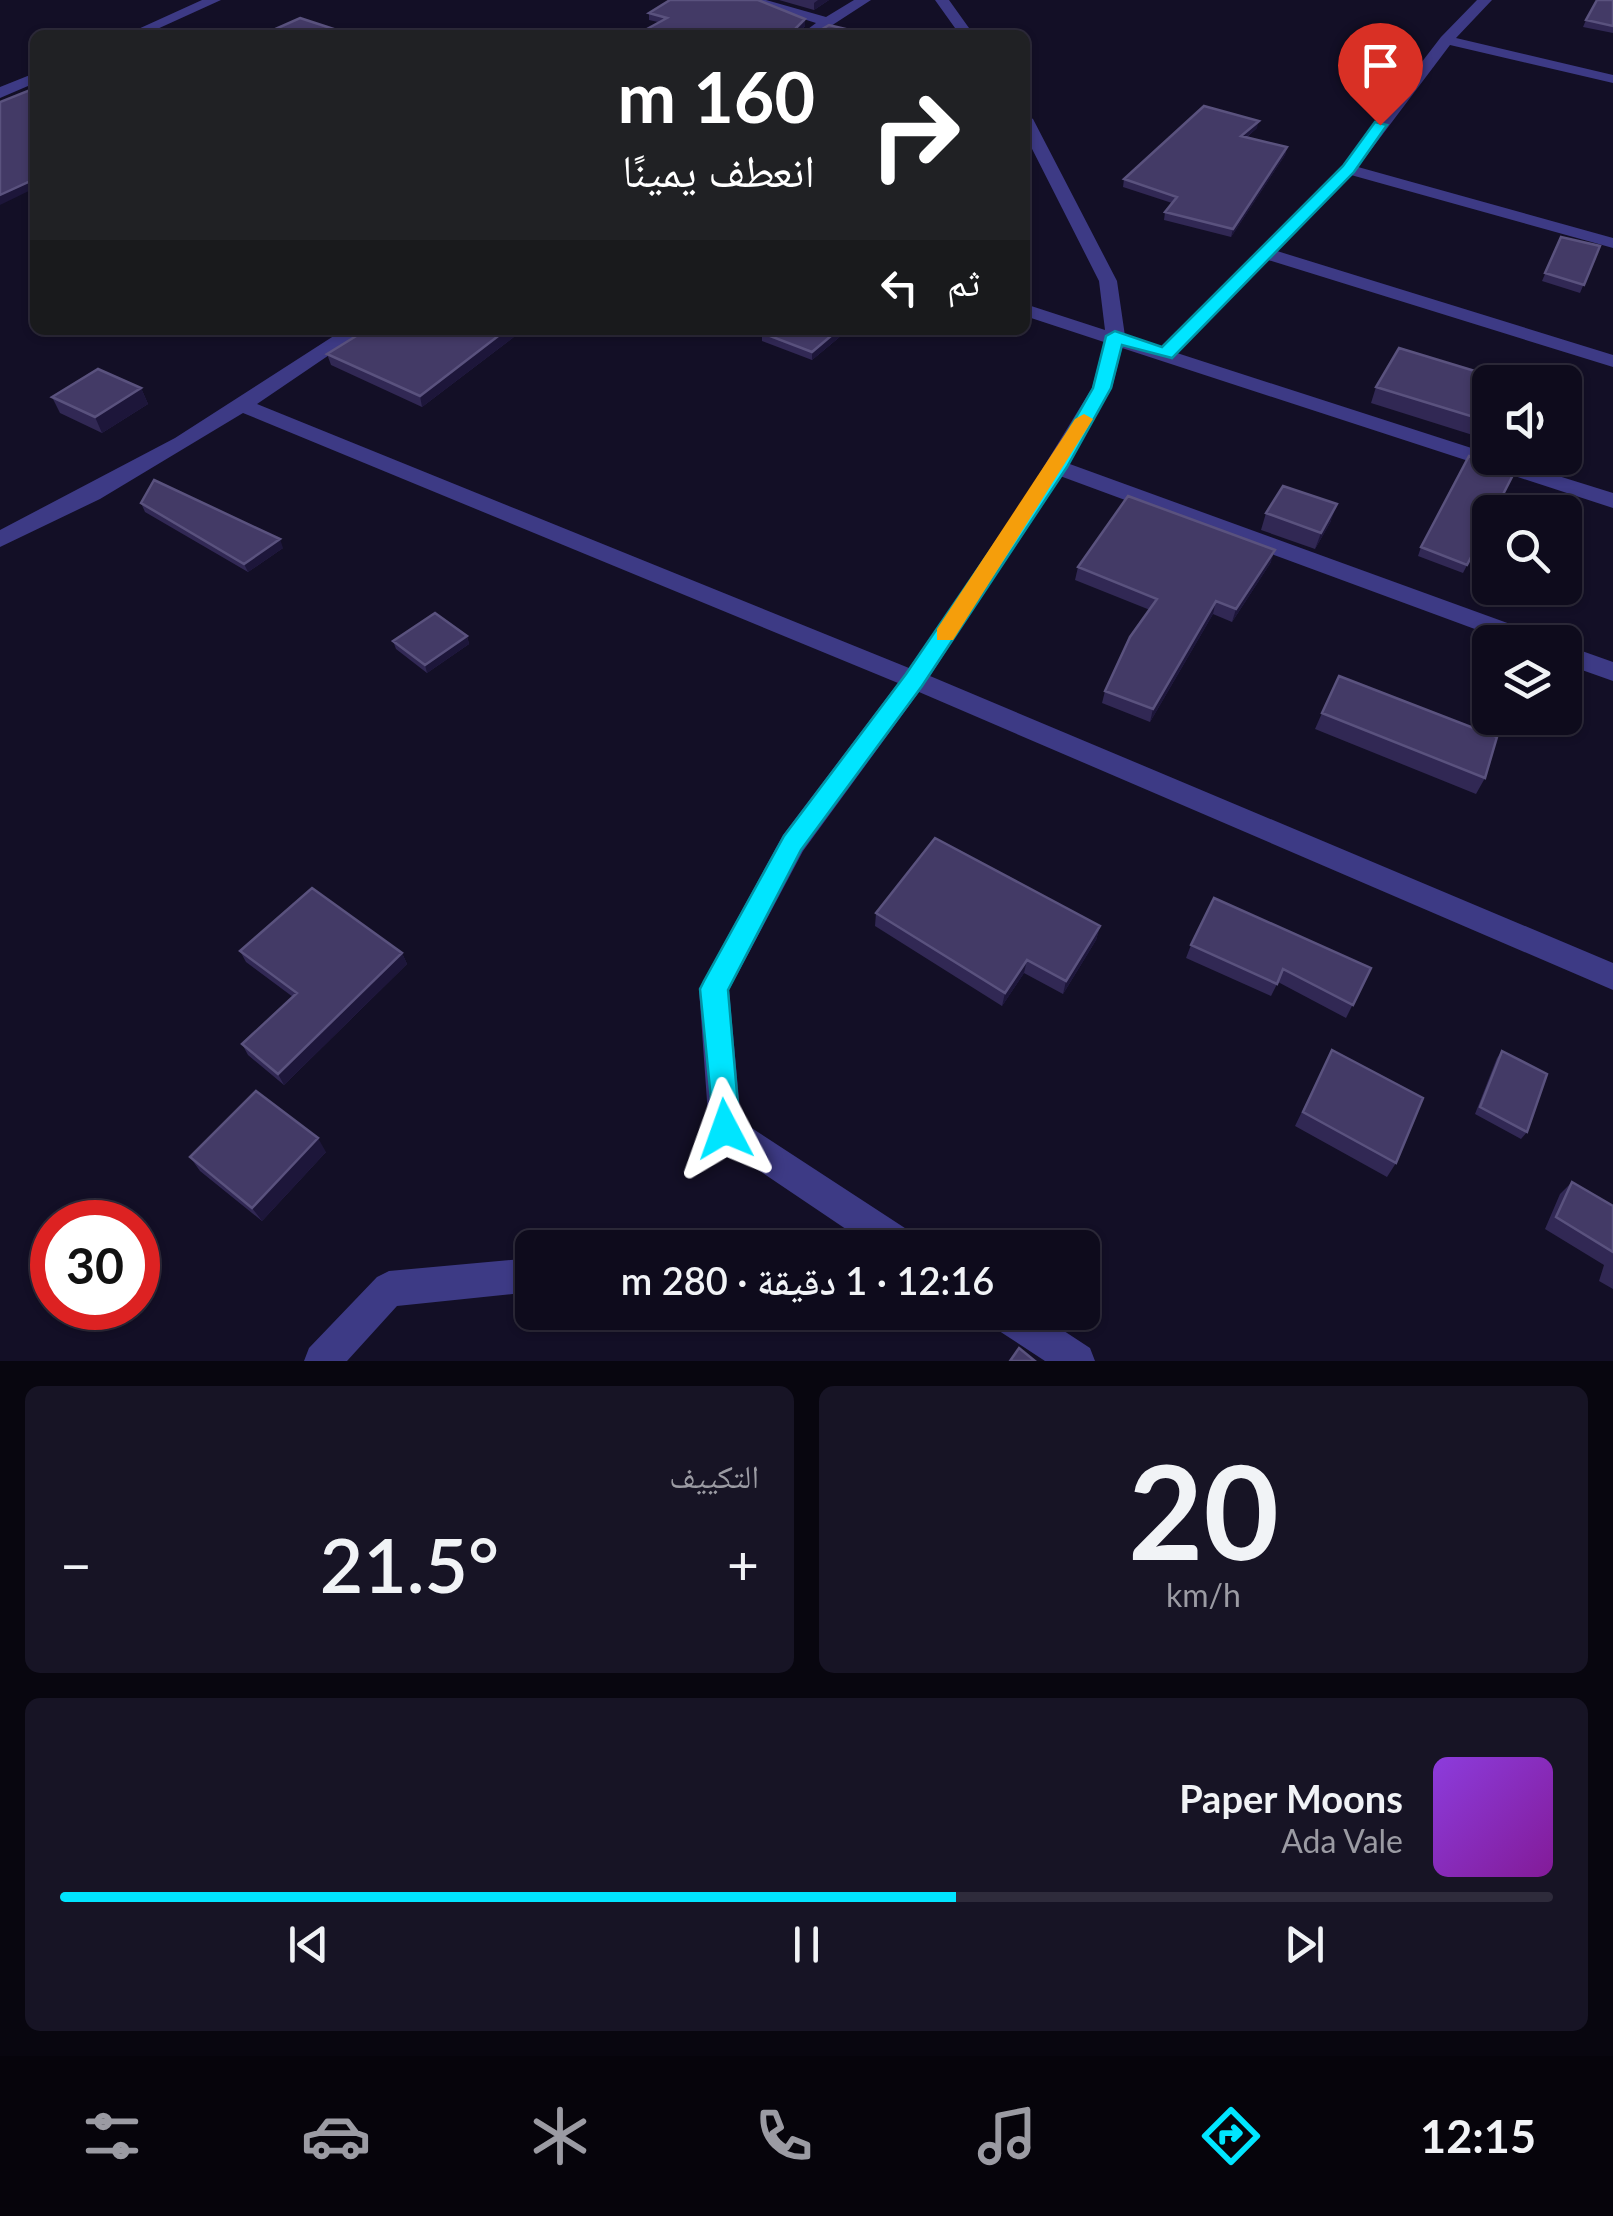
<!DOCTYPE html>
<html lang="ar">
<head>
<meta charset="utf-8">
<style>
  :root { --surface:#0e0b1c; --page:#171425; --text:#f1f3f6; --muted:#9b9ba3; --line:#2e2b3b; --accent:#00e5ff }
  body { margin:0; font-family:Lato,"Noto Naskh Arabic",sans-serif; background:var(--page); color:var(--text); direction:rtl; height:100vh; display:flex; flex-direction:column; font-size:38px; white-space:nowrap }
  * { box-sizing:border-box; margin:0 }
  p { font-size:32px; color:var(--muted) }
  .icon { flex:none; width:55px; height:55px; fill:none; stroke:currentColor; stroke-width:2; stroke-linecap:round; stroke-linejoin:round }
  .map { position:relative; height:1361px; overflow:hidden; direction:ltr }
  .side { display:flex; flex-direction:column; gap:25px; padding:25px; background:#08060f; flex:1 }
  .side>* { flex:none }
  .guide { position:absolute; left:30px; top:30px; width:1000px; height:305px; border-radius:15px; box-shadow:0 2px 8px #0004,0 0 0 2px var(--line); direction:rtl; background:#202124; color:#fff; overflow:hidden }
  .tools { position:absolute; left:1472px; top:365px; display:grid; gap:20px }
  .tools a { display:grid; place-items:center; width:110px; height:110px; border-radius:15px; background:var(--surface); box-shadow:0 2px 8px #0004,0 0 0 2px var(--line); font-size:50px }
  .speed { position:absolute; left:30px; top:1200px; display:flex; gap:20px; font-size:50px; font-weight:700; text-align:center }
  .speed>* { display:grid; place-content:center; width:130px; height:130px; border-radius:50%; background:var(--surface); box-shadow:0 2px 8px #0004,0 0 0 2px var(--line); line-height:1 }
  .speed .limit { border:15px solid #d22; background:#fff; color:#111 }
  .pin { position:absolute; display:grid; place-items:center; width:85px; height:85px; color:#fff; margin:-102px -42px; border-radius:50% 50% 50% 0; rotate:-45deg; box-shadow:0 0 10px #0007 }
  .pin .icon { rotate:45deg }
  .me { position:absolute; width:110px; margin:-55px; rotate:356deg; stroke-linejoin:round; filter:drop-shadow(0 0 8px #0008) }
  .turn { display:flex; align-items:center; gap:35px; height:210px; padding:0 50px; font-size:45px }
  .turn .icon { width:130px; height:130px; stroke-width:2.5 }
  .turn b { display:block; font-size:70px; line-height:85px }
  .then { display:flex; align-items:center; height:95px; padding:0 50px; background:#0003; gap:20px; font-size:38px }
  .big { font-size:75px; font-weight:600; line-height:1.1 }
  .side .tile { flex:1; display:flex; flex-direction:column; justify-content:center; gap:15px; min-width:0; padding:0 35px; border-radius:15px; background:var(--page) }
  .side .dial { align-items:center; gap:0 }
  .dial b { font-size:130px; line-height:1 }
  .song { display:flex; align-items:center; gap:30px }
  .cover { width:120px; height:120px; border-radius:15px; background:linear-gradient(135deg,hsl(270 70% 55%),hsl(290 70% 35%)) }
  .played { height:10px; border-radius:5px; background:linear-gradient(90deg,var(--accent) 60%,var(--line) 60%) }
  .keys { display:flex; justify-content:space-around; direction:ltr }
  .heat { display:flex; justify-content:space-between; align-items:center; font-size:55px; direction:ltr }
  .side .tiles { flex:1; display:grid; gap:25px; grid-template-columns:1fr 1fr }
  .tile:last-child { grid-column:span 2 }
  .trip { position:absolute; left:515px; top:1230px; width:585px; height:100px; border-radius:15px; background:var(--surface); box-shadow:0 2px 8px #0004,0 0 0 2px var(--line); font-weight:600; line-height:100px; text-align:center; direction:rtl }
  .menu { display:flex; height:160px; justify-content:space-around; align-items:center; background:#06040b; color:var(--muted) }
  .menu .icon { width:70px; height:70px }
  .menu .selected { color:var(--accent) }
  .menu b { font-size:45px; color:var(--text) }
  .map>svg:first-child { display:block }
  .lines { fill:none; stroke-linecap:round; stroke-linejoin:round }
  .minor { fill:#3d3a85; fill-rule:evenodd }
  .wall { fill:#312854 }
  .shaded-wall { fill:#1d163a }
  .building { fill:#433a66; stroke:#5a527e; stroke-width:2.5 }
  .route { fill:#00e5ff; stroke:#0095a6; stroke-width:2.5 }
  .slow { fill:#f59e0b }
</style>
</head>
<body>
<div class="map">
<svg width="1613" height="1361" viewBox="0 0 1613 1361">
  <rect width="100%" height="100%" fill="#130f26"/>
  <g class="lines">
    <!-- minor -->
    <path class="minor" d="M202,0H221L144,35H125Z
      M744,0H766L826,17L854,0H871L817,35H800L816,23Z
      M935,0H949L974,35H960Z
      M1477,0H1492L1456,38L1613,75V83L1450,45L1358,167L1613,238V248L1351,175L1277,251L1613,355V367L1268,260L1177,353L1490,454V458H1501L1613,493V508L1122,348L1112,388L1067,463L1543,636L1546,642H1510L1060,476L930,676L1613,963V990L919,692L803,851L729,990L741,1121L911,1232L916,1244L915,1248H874L714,1140L709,1129L699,989L783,835L898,683L243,413L100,499L0,547V530L175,438L343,330H366L257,404L909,668L1008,525L1092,388L1104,342L1025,316V304L1105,330L1099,281L1025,135V114L1033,119L1117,281L1125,336L1160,348L1342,166L1441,37Z
      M35,73V83L0,98V87Z
      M1565,645L1613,662V681L1565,664Z
      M532,1258V1292L397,1306L347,1361H304L309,1348L377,1277L389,1271Z
      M985,1312H1035L1090,1348L1095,1361H1045L990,1325Z"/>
  </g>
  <!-- wall -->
  <path class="wall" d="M779,0H829L814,10Z
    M1613,0V33L1583,27L1586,20Z
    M649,13L805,26L800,32L871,35H636L658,22L649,20Z
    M1257,128L1247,137L1287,147L1285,155L1231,237L1164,220L1165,212L1172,203L1123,187L1124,179Z
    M1561,237L1600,246L1580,293L1542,281Z
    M366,330H523L422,407L331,365L327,354Z
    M765,330H848L812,360L762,341V333Z
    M1490,382V452L1475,445L1479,437L1371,403L1376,387Z
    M141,388L148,404L102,433L60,413L52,397Z
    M141,503L283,548L248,572L145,512Z
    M1266,513L1331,521L1315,549L1261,530Z
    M1490,521L1463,573L1418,556L1421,547Z
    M1271,562L1232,622L1213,614L1150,722L1102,703L1105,691L1150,610L1075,580L1078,567Z
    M467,636L469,644L427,673L396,649L393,641Z
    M1322,713L1485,778L1476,794L1315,729Z
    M876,913L1100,926L1096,940L1063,994L1024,973L1002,1006L875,926Z
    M1191,945L1371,968L1346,1018L1278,982L1271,996L1186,958Z
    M240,951L402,953L407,964L284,1085L248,1055L242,1044L293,997L246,962Z
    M1332,1050L1396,1163L1387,1177L1295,1126Z
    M1502,1051L1527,1132L1521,1139L1475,1114L1497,1058Z
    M326,1152L262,1221L200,1171L190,1157Z
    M1572,1182L1613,1206V1289L1599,1281L1604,1265L1545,1229L1560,1194Z"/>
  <!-- shaded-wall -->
  <path class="shaded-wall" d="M818,0H829L814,10V3Z
    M805,19V26L796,35V28Z
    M1259,121L1257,128L1239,143L1241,136Z
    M1287,147L1285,155L1231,237L1233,229Z
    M35,179V188L0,205V195Z
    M506,330H523L422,407L420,396Z
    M838,330H848L812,360V352Z
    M141,388L148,404L102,433L95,417Z
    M1337,504L1331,521L1315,549L1321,533Z
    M280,539L283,548L248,572L244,564Z
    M1275,550L1271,562L1232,622L1236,609Z
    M1216,601L1213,614L1150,722L1153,709Z
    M467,636L469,644L427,673L425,665Z
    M1100,926L1096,940L1063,994L1066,981Z
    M402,953L407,964L284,1085L278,1074Z
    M1027,960L1024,973L1002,1006L1005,993Z
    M318,1138L326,1152L262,1221L252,1208Z"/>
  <!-- building -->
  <path class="building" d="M670,0H758L805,19L796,28L800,32H817L829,25L871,35H636L667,18L649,13Z
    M1597,0H1613V26L1586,20Z
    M300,18L352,35H262Z
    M35,88V179L0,195V102Z
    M1204,106L1259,121L1241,136L1287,147L1233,229L1165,212L1177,197L1124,179Z
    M1561,237L1600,246L1584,285L1545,273Z
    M366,330H506L420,396L327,354Z
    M765,330H838L812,352L762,333Z
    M1399,348L1511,382H1490V433L1482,429L1487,421L1376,387Z
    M98,369L141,388L95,417L52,397Z
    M1469,456L1515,471L1494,512H1490V520L1467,565L1421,547Z
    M154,480L280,539L244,564L141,503Z
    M1283,486L1337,504L1321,533L1266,513Z
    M1128,496L1275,550L1236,609L1216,601L1153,709L1105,691L1130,637L1157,599L1078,567Z
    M435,613L467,636L425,665L393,641Z
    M1339,676L1497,737L1485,778L1322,713Z
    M935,838L1100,926L1066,981L1027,960L1005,993L876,913Z
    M312,888L402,953L278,1074L242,1044L297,993L240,951Z
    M1214,898L1371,968L1353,1005L1283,969L1277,984L1191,945Z
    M1332,1050L1423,1098L1396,1163L1303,1112Z
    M1502,1051L1547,1074L1527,1132L1480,1107Z
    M256,1091L318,1138L252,1208L190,1157Z
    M1572,1182L1613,1206V1252L1556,1217Z
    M1019,1348L1035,1361H1010Z"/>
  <!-- route -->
  <path class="route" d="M1375,122L1387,125L1354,172L1172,358L1122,345L1111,388L1067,467L922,686L801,850L728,990L740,1129L735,1139L725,1143L715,1139L700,989L704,981L784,836L906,674L1048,466L1093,388L1106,336L1115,331L1162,347L1343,166Z"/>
  <!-- slow -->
  <path class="slow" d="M1084,414L1093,419L953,640H937V629L1075,419Z"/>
</svg>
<div class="tools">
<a><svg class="icon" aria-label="sound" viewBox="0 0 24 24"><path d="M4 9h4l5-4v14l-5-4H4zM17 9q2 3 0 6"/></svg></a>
<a><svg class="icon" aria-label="search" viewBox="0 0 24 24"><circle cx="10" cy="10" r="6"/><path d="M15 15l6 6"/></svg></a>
<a><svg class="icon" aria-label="layers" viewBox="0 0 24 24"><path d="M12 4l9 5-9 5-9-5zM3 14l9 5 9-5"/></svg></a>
</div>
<div class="speed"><div class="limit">30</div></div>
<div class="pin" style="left:1380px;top:125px;background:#d93025"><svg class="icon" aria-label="arrive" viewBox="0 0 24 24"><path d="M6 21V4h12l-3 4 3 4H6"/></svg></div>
<svg class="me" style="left:725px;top:1129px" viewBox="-20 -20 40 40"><path d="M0-17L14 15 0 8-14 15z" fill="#00e5ff" stroke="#fff" stroke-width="4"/></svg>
<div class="trip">12:16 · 1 دقيقة · 280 m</div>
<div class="guide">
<div class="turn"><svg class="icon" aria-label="right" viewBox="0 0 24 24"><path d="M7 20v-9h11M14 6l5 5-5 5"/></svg><div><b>160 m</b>انعطف يمينًا</div></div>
<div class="then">ثم<svg class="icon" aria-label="left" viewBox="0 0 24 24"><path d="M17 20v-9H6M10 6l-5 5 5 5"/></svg></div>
</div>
</div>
<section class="side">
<div class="tiles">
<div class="tile dial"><b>20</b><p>km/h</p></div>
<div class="tile"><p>التكييف</p>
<div class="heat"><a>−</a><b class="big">21.5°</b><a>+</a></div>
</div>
<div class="tile">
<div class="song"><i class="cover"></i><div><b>Paper Moons</b><p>Ada Vale</p></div></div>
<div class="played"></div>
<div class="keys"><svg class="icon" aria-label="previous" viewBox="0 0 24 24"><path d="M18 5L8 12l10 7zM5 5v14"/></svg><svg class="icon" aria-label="pause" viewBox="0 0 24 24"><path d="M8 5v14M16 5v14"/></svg><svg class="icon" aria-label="next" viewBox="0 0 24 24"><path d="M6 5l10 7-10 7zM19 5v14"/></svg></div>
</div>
</div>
</section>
<nav class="menu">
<b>12:15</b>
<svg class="icon selected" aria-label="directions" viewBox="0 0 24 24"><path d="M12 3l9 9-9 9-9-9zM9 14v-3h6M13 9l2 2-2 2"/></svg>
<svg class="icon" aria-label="music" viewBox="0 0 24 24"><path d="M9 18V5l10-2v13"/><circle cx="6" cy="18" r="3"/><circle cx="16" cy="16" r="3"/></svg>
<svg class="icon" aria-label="phone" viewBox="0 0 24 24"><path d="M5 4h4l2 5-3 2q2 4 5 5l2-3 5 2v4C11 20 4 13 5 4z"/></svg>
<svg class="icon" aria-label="climate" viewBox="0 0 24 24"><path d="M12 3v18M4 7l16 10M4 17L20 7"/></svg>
<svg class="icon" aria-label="car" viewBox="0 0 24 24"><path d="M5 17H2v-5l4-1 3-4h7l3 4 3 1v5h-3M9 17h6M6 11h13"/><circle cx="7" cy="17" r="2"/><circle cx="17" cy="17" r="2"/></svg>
<svg class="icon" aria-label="filters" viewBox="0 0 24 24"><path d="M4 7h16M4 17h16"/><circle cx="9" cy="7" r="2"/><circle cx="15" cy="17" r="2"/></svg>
</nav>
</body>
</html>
